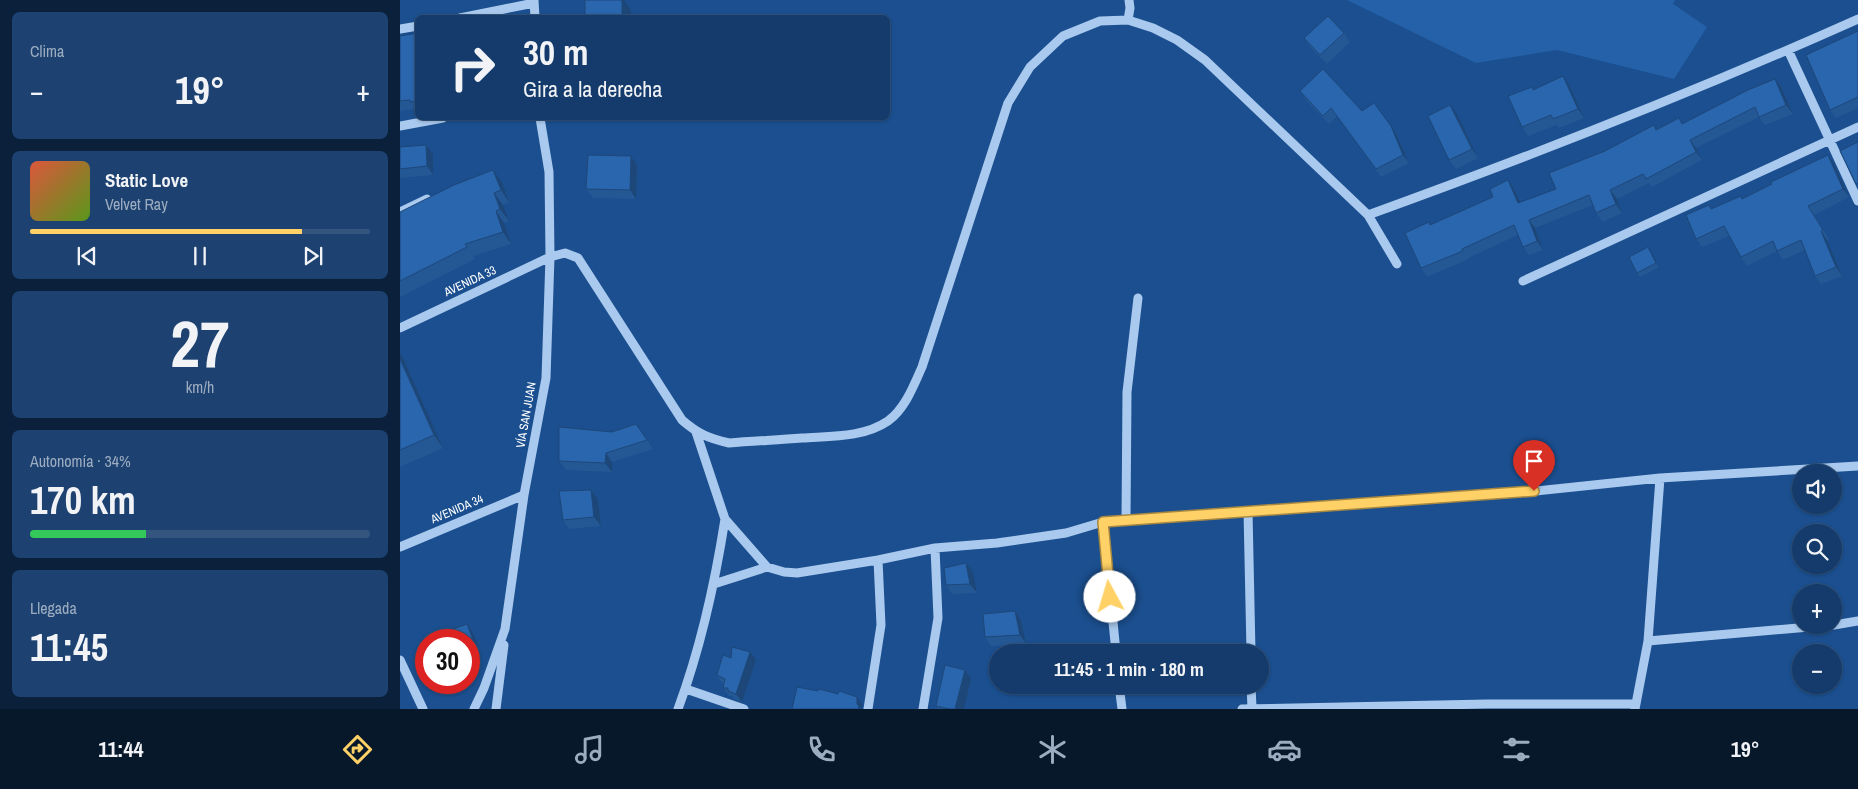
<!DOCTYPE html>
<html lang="es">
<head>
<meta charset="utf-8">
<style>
  :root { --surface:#143b6b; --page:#1d4271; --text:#f1f3f6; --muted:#9dadc1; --line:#33557e; --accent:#ffd166 }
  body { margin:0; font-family:"Archivo Narrow",sans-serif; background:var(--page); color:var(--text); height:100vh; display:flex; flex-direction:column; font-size:19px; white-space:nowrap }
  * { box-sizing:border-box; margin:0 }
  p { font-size:16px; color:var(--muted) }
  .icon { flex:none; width:28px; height:28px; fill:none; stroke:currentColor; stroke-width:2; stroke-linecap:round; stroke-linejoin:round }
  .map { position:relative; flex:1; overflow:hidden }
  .drawer { display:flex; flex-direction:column; gap:12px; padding:12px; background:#0b203b; width:400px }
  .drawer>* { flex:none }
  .top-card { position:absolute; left:15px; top:15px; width:475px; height:105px; border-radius:8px; box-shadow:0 1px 4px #0004,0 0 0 1px var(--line); background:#143b6b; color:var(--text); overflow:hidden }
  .fabs { position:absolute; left:1392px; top:464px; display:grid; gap:10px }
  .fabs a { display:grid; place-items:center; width:50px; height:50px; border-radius:50%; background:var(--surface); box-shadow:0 1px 4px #0004,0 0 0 1px var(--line); font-size:25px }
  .speed { position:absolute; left:15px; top:629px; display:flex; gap:10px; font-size:25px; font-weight:700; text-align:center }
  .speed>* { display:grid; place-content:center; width:65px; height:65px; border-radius:50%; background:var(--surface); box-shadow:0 1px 4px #0004,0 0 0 1px var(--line); line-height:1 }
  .speed .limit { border:8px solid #d22; background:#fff; color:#111 }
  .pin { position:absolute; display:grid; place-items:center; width:42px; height:42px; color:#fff; margin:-51px -21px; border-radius:50% 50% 50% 0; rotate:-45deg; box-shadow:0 0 5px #0007 }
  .pin .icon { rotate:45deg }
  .me { position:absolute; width:55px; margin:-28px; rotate:354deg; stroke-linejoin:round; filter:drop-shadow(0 0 4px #0008) }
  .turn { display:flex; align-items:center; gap:18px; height:105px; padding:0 25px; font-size:22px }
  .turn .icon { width:65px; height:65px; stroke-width:2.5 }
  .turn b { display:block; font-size:35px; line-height:42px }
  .big { font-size:38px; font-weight:700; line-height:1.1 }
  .drawer .widget { flex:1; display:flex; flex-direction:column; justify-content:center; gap:8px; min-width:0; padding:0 18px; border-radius:8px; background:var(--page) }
  .drawer .dial { align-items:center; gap:0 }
  .dial b { font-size:65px; line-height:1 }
  .song { display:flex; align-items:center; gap:15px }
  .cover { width:60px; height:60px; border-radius:8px; background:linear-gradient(135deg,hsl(10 70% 55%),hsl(90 70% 35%)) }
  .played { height:5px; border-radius:2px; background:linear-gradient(90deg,var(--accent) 80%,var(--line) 80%) }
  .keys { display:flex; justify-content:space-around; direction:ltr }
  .heat { display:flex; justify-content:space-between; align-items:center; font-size:28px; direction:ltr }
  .charge { height:8px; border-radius:4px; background:linear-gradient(90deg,#34c759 34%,var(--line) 0) }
  .trip { position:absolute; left:589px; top:644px; width:280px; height:50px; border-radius:25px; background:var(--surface); box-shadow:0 1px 4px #0004,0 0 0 1px var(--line); font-weight:700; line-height:50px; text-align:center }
  .dock { display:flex; height:80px; justify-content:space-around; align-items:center; background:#08182b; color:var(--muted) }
  .dock .icon { width:35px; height:35px }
  .dock .on { color:var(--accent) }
  .dock b { font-size:22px; color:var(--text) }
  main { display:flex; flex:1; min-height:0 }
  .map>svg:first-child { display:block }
  .green { fill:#2461a8 }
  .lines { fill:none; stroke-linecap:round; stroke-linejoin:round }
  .minor { stroke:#a9c9ee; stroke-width:9 }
  .wall { fill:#245895 }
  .shaded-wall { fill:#1d4779 }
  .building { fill:#2a66ad; stroke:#1d4779 }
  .route-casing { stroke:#a68842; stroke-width:12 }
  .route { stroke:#ffd166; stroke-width:9 }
  .labels { text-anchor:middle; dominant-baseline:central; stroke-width:5; stroke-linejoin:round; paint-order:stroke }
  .street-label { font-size:12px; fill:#fff; stroke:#1b4f8f }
</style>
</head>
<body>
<main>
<section class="drawer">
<div class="widget"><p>Clima</p>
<div class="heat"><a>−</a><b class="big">19°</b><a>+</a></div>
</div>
<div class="widget">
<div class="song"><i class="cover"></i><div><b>Static Love</b><p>Velvet Ray</p></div></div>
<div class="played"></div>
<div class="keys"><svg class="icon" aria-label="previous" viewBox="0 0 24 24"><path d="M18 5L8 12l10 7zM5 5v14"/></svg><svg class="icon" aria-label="pause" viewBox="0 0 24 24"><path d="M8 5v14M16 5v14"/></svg><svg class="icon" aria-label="next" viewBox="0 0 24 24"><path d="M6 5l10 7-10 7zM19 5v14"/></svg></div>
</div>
<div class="widget dial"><b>27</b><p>km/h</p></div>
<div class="widget"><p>Autonomía · 34%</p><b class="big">170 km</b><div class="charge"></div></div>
<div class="widget"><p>Llegada</p><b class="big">11:45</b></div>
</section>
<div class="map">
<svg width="1458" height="709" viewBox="0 0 1458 709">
  <rect width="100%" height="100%" fill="#1b4f8f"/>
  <!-- green -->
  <path class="green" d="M947,0H1275L1273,4L1307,27L1274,79L1157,50L1076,63Z"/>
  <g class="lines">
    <!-- minor -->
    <path class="minor" d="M134,0L135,18
      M60,18L134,3
      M728,20L730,8L729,0
      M0,29L18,26
      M1388,50L1458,201
      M0,126L43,118
      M0,212L27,199
      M997,264L968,215C1134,155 1297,91 1458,19
      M1123,281L1458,127
      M0,328L150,257L165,253L178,258L282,420C298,434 308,438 329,443C353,441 377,440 402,438C430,436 463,438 488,421C505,409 514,385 522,367L608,103L630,67L663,36L700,21L728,20L753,28L777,40L805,60L968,215
      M296,432L325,519L367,567L384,572L397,573L478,560L535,548L597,543L666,533L703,522L1116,493L1260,478L1458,466
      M848,511L851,652
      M726,520L727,392L738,298
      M703,522L716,652
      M0,547L124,495
      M314,584L367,567
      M1434,625L1458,621
      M1248,641L1432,625
      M0,660L23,709
      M719,685L722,709
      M851,685L852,708
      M286,689L344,709
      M74,709L84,688L105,629L124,495L146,378L150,257L149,172L140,118
      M96,709L104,645
      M278,709C301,647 315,583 325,519
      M468,709L481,625L478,560
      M523,709L538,618L535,548
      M842,709L1087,704H1235
      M1235,709L1248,641L1260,478"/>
  </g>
  <!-- wall -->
  <path class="wall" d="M1458,31V108L1436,118L1430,110Z
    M18,33V111H17L15,109L0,111V36Z
    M944,33L950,42L927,64L910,47L904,38Z
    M1163,76L1169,85L1184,118L1159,128L1157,125L1128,136L1122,127L1132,87L1134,89Z
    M1381,87L1393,114L1365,125L1359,117L1296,148L1302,160L1252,187L1249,183L1217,199L1222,213L1203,222L1196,213L1193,205L1135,228L1143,250L1129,255L1123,247L1118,235L1068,258L1069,259L1027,277L1021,268L1031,225L1093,197L1108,180L1114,189L1120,203L1156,189L1257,130L1283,124Z
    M900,91L962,111L996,134L1009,163L981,177L937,116L929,124L905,99Z
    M1057,114L1078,158L1056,169L1049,160Z
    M0,147L33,154V175L0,178Z
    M231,156L237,165L236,199L193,198L186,189Z
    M1434,164L1449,197L1414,215L1429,239L1427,240L1442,276L1421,284L1415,276L1405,250L1383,260L1377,251L1347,266L1341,257L1329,236L1302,247L1296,239L1309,205L1312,209L1341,196L1343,199Z
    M102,182L109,202L103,205L109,221L104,223L111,244L73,256L75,259L0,297V212Z
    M1251,251L1259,267L1240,277L1237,273Z
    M0,353L2,356L43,448L0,467Z
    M236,424L253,449L212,462V472L166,470L159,461L212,432Z
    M191,490L198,499L201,526L169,529L163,520Z
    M566,563L573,572L577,593L552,594L546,585Z
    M615,611L621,620L626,644L591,646L585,637Z
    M67,624L73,633L79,648L69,653V640Z
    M331,658L356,660L342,702L334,699L332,696H329L323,688L324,684L322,683L317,675Z
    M571,679L564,709H538L536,706Z"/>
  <!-- shaded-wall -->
  <path class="shaded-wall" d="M222,0H224L231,10V18H222Z
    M1163,76L1169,85L1184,118L1178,109Z
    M1375,79L1381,87L1393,114L1386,105Z
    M1050,105L1057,114L1078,158L1072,149Z
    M991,126L996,134L1009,163L1003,155Z
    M1290,140L1296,148L1302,160L1296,152Z
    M26,145L33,154V175L27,166Z
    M1428,155L1434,164L1449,197L1443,189Z
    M231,156L237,165L236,199L230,190Z
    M93,170L102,182L109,202L101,190Z
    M1108,180L1114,189L1125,212L1118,203Z
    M1210,190L1217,199L1222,213L1216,204Z
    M94,193L103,205L109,221L100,209Z
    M96,211L104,223L111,244L103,232Z
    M1129,220L1135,228L1143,250L1137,241Z
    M1421,231L1427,240L1442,276L1436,267Z
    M1248,247L1251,251L1259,267L1256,263Z
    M0,353L2,356L43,448L34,435L0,359Z
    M206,453L212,462V472L205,463Z
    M191,490L198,499L201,526L194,517Z
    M566,563L573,572L577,593L570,584Z
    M615,611L621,620L626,644L620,635Z
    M67,624L73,633L79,648L73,640Z
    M350,652L356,660L342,702L336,694Z
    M565,670L571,679L564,709H555Z
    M457,697L462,704V709H461L457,704Z"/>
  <!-- building -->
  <path class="building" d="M185,0H222V18H185Z
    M928,16L944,33L920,55L904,38Z
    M1458,31V97L1430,110L1406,55Z
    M18,33V101L10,102V100L0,101V36Z
    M923,69L962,111L974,103L991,126L1003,155L976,169L931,108L923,116L900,91Z
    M1163,76L1178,109L1153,119L1151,115L1122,127L1108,96L1132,87L1133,90Z
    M1375,79L1386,105L1359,117L1355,107L1290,140L1296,152L1246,179L1243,174L1210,190L1216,204L1196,213L1189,195L1129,220L1137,241L1123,247L1114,225L1062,249L1063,251L1021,268L1005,233L1029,222L1030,225L1093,197L1090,189L1108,180L1118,203L1156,189L1149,173L1205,151L1254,125L1256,130L1279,118L1282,124L1348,90Z
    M1050,105L1072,149L1049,160L1028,116Z
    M1458,142V183L1456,184L1440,151Z
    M26,145L27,166L0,169V147Z
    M188,155L231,156L230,190L186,189Z
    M1428,155L1443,189L1408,206L1423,230L1421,231L1436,267L1415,276L1401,240L1377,251L1373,241L1341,257L1324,226L1296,239L1286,215L1309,205L1311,209L1341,196L1342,199L1372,184L1371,182Z
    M93,170L101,190L94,193L100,209L96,211L103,232L65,244L67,247L0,281V212L54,185Z
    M1248,247L1256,263L1237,273L1229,257Z
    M0,359L34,435L0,450Z
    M236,424L247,440L206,453L205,463L159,461V427L212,432Z
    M191,490L194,517L163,520L159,491Z
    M566,563L570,584L546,585L544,568Z
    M615,611L620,635L585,637L583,614Z
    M67,624L73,640L69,641V640H26V655L21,641Z
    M332,647L350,652L336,694L328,691V688H323L325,679L317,675L323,655L331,658Z
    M545,665L565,670L555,709H550L536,706Z
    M397,687L418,691L419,689L438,694L439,691L457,697V704L459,706L458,709H392Z"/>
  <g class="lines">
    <!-- route casing -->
    <g class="route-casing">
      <path id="route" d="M710,597L703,522L1134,491"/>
    </g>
    <!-- route -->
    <use href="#route" class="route"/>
  </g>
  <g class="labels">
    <!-- street labels -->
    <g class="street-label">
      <text transform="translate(70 281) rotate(-25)">AVENIDA 33</text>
      <text transform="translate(126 415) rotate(-80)">VÍA SAN JUAN</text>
      <text transform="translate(57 509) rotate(-23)">AVENIDA 34</text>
    </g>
  </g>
</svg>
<div class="fabs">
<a><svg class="icon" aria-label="sound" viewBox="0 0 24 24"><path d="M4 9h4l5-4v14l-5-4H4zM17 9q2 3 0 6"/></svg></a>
<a><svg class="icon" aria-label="search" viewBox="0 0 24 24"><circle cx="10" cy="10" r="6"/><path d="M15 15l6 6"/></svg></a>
<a>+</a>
<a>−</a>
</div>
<div class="speed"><div class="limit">30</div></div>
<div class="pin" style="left:1134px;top:491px;background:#d93025"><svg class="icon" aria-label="arrive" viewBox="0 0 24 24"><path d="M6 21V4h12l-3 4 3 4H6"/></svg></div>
<svg class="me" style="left:710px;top:597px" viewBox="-20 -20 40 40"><circle r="19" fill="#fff"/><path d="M0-13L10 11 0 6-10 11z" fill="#ffd166"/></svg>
<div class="trip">11:45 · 1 min · 180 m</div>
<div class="top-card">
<div class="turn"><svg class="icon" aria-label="right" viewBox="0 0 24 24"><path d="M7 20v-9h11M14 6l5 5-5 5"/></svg><div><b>30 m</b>Gira a la derecha</div></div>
</div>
</div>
</main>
<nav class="dock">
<b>11:44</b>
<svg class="icon on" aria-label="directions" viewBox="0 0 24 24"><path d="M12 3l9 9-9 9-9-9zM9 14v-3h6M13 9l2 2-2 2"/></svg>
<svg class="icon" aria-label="music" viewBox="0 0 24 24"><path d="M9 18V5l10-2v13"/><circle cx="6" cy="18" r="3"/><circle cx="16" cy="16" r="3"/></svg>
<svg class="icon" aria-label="phone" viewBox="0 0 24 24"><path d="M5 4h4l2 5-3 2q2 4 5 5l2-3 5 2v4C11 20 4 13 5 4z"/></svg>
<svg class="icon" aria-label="climate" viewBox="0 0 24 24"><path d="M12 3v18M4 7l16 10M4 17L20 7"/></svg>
<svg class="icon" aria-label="car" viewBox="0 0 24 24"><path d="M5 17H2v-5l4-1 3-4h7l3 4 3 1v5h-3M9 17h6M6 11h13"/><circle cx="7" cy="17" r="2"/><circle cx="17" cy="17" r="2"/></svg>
<svg class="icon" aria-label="filters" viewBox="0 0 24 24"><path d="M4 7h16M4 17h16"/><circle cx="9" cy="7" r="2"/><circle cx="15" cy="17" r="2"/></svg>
<b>19°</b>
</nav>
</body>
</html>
